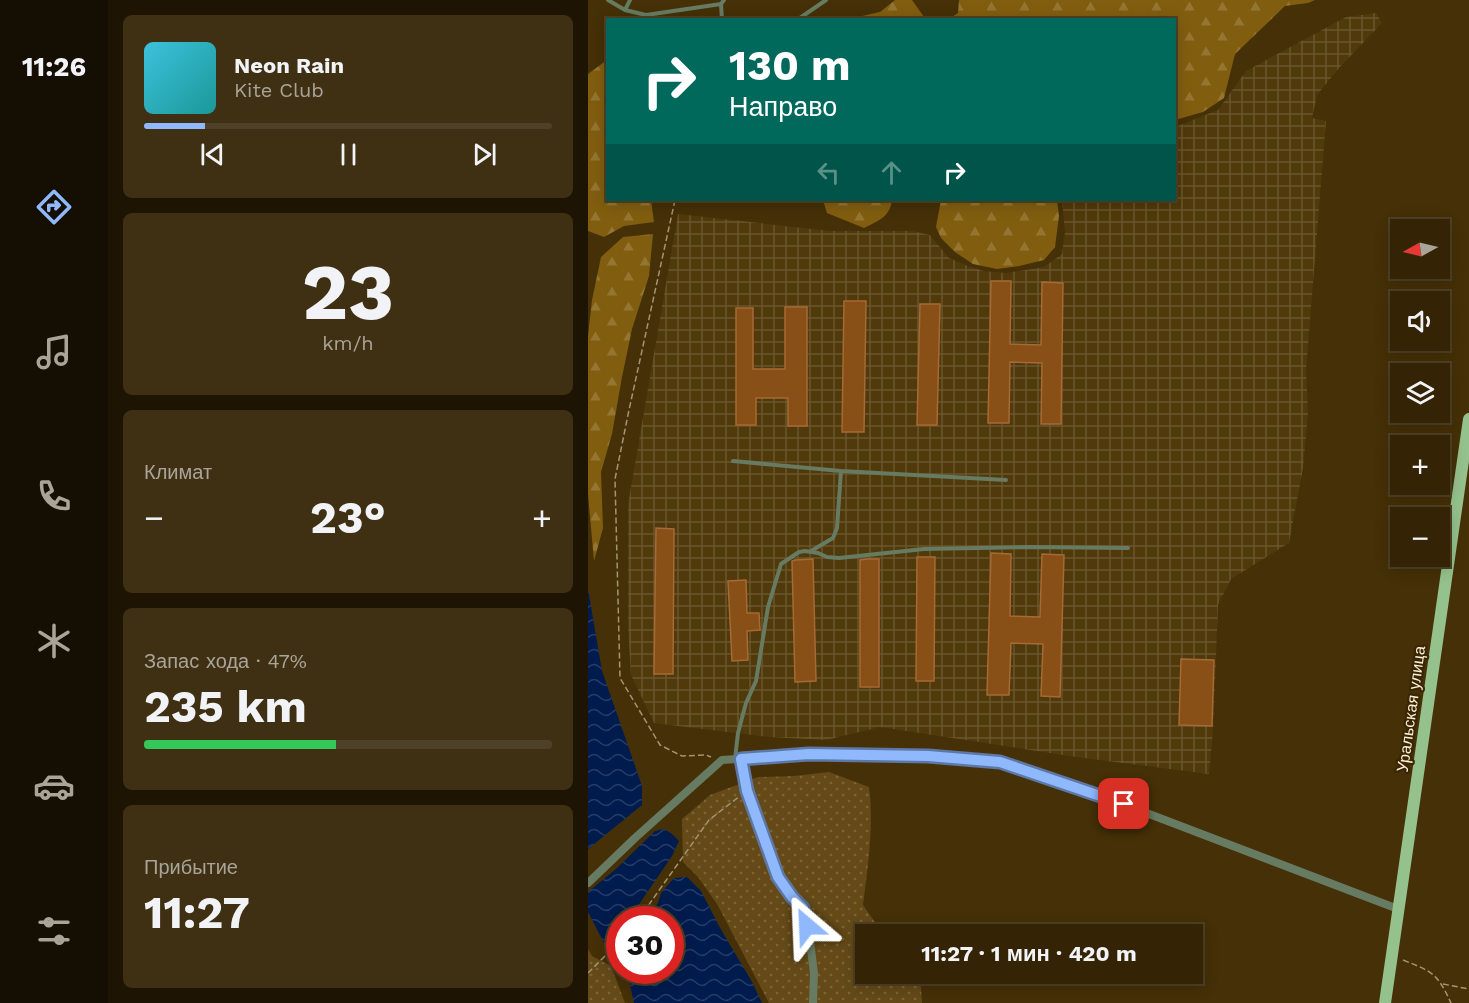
<!DOCTYPE html>
<html lang="ru">
<head>
<meta charset="utf-8">
<style>
  :root { --surface:#342405; --page:#3f3013; --text:#f1f3f6; --muted:#a9a49a; --line:#4e4127; --accent:#8fb8fd }
  body { margin:0; font-family:"Work Sans",sans-serif; background:var(--page); color:var(--text); height:100vh; display:flex; flex-direction:column; font-size:22px; white-space:nowrap }
  * { box-sizing:border-box; margin:0 }
  p { font-size:20px; color:var(--muted) }
  .icon { flex:none; width:33px; height:33px; fill:none; stroke:currentColor; stroke-width:2; stroke-linecap:round; stroke-linejoin:round }
  .map { position:relative; flex:1; overflow:hidden }
  .side { display:flex; flex-direction:column; gap:15px; padding:15px; background:#1d1403; width:480px }
  .side>* { flex:none }
  .top-card { position:absolute; left:18px; top:18px; width:570px; height:183px; border-radius:0px; box-shadow:0 3px 15px #0003,0 0 0 2px var(--line); background:#00695c; color:#fff; overflow:hidden }
  .needle { width:39px; rotate:262deg }
  .tools { position:absolute; left:802px; top:219px; display:grid; gap:12px }
  .tools a { display:grid; place-items:center; width:60px; height:60px; border-radius:0px; background:var(--surface); box-shadow:0 3px 15px #0003,0 0 0 2px var(--line); font-size:30px }
  .speed { position:absolute; left:18px; top:906px; display:flex; gap:12px; font-size:30px; font-weight:700; text-align:center }
  .speed>* { display:grid; place-content:center; width:78px; height:78px; border-radius:50%; background:var(--surface); box-shadow:0 3px 15px #0003,0 0 0 2px var(--line); line-height:1 }
  .speed .limit { border:9px solid #d22; background:#fff; color:#111 }
  .pin { position:absolute; display:grid; place-items:center; width:51px; height:51px; color:#fff; margin:-26px; border-radius:12px; box-shadow:0 3px 9px #0006 }
  .me { position:absolute; width:66px; margin:-33px; rotate:334deg; stroke-linejoin:round; filter:drop-shadow(0 0 4px #0008) }
  .turn { display:flex; align-items:center; gap:21px; height:126px; padding:0 24px; font-size:27px }
  .turn .icon { width:78px; height:78px; stroke-width:2.5 }
  .turn b { display:block; font-size:42px; line-height:51px }
  .lanes { display:flex; align-items:center; height:57px; padding:0 24px; background:#0003; justify-content:center; gap:30px; direction:ltr }
  .lanes .off { opacity:.35 }
  .big { font-size:45px; font-weight:700; line-height:1.1 }
  .side .widget { flex:1; display:flex; flex-direction:column; justify-content:center; gap:9px; min-width:0; padding:0 21px; border-radius:9px; background:var(--page) }
  .side .dial { align-items:center; gap:0 }
  .dial b { font-size:78px; line-height:1 }
  .song { display:flex; align-items:center; gap:18px }
  .cover { width:72px; height:72px; border-radius:9px; background:linear-gradient(135deg,hsl(190 70% 55%),hsl(180 70% 35%)) }
  .played { height:6px; border-radius:3px; background:linear-gradient(90deg,var(--accent) 15%,var(--line) 15%) }
  .keys { display:flex; justify-content:space-around; direction:ltr }
  .heat { display:flex; justify-content:space-between; align-items:center; font-size:33px; direction:ltr }
  .charge { height:9px; border-radius:4px; background:linear-gradient(90deg,#34c759 47%,var(--line) 0) }
  .trip { position:absolute; left:267px; top:924px; width:348px; height:60px; border-radius:0px; background:var(--surface); box-shadow:0 3px 15px #0003,0 0 0 2px var(--line); font-weight:700; line-height:60px; text-align:center }
  main { display:flex; flex:1; min-height:0 }
  .tabs { display:flex; flex-direction:column; width:108px; justify-content:space-around; align-items:center; background:#150e02; color:var(--muted) }
  .tabs .icon { width:42px; height:42px }
  .tabs .current { color:var(--accent) }
  .tabs b { font-size:27px; color:var(--text) }
  .map>svg:first-child { display:block }
  .industrial { fill:url(#industrial-grid) }
  .forest { fill:url(#forest-firs) }
  .garden { fill:url(#garden-dots) }
  .water { fill:url(#water-waves) }
  .building { fill:#884f16; stroke:#a66a35; stroke-width:1.5 }
  .lines { fill:none; stroke-linecap:round; stroke-linejoin:round }
  .path { stroke:#a49475; stroke-width:1.5; stroke-dasharray:6 3; stroke-linecap:butt }
  .lane { stroke:#667b61; stroke-width:4 }
  .street { stroke:#667b61; stroke-width:8 }
  .primary { stroke:#95c18c; stroke-width:12 }
  .route-casing { stroke:#5d78a4; stroke-width:15 }
  .route { stroke:#8fb8fd; stroke-width:10 }
  .labels { text-anchor:middle; dominant-baseline:central; stroke-width:4.5; stroke-linejoin:round; paint-order:stroke }
  .street-label { font-size:16px; fill:#fbefda; stroke:#3a2600 }
</style>
</head>
<body>
<main>
<nav class="tabs">
<b>11:26</b>
<svg class="icon current" aria-label="directions" viewBox="0 0 24 24"><path d="M12 3l9 9-9 9-9-9zM9 14v-3h6M13 9l2 2-2 2"/></svg>
<svg class="icon" aria-label="music" viewBox="0 0 24 24"><path d="M9 18V5l10-2v13"/><circle cx="6" cy="18" r="3"/><circle cx="16" cy="16" r="3"/></svg>
<svg class="icon" aria-label="phone" viewBox="0 0 24 24"><path d="M5 4h4l2 5-3 2q2 4 5 5l2-3 5 2v4C11 20 4 13 5 4z"/></svg>
<svg class="icon" aria-label="climate" viewBox="0 0 24 24"><path d="M12 3v18M4 7l16 10M4 17L20 7"/></svg>
<svg class="icon" aria-label="car" viewBox="0 0 24 24"><path d="M5 17H2v-5l4-1 3-4h7l3 4 3 1v5h-3M9 17h6M6 11h13"/><circle cx="7" cy="17" r="2"/><circle cx="17" cy="17" r="2"/></svg>
<svg class="icon" aria-label="filters" viewBox="0 0 24 24"><path d="M4 7h16M4 17h16"/><circle cx="9" cy="7" r="2"/><circle cx="15" cy="17" r="2"/></svg>
</nav>
<section class="side">
<div class="widget">
<div class="song"><i class="cover"></i><div><b>Neon Rain</b><p>Kite Club</p></div></div>
<div class="played"></div>
<div class="keys"><svg class="icon" aria-label="previous" viewBox="0 0 24 24"><path d="M18 5L8 12l10 7zM5 5v14"/></svg><svg class="icon" aria-label="pause" viewBox="0 0 24 24"><path d="M8 5v14M16 5v14"/></svg><svg class="icon" aria-label="next" viewBox="0 0 24 24"><path d="M6 5l10 7-10 7zM19 5v14"/></svg></div>
</div>
<div class="widget dial"><b>23</b><p>km/h</p></div>
<div class="widget"><p>Климат</p>
<div class="heat"><a>−</a><b class="big">23°</b><a>+</a></div>
</div>
<div class="widget"><p>Запас хода · 47%</p><b class="big">235 km</b><div class="charge"></div></div>
<div class="widget"><p>Прибытие</p><b class="big">11:27</b></div>
</section>
<div class="map">
<svg width="881" height="1003" viewBox="0 0 881 1003">
  <defs>
    <pattern id="industrial-grid" width="8" height="8" patternUnits="userSpaceOnUse" patternTransform="scale(1.5)"><rect width="8" height="8" fill="#50390a"/><path d="M0 4h8M4 0v8" fill="none" stroke="#6a562d"/></pattern>
    <pattern id="forest-firs" width="22" height="20" patternUnits="userSpaceOnUse" patternTransform="scale(1.5)"><rect width="22" height="20" fill="#815d0f"/><path d="M5 1l3.5 6h-7zM16 11l3.5 6h-7z" fill="#947531"/></pattern>
    <pattern id="garden-dots" width="8" height="8" patternUnits="userSpaceOnUse" patternTransform="scale(1.5)"><rect width="8" height="8" fill="#654a18"/><path d="M2 2h.1M6 6h.1" fill="none" stroke="#7c6439" stroke-width="1.8" stroke-linecap="round"/></pattern>
    <pattern id="water-waves" width="16" height="10" patternUnits="userSpaceOnUse" patternTransform="scale(1.5)"><rect width="16" height="10" fill="#001b4d"/><path d="M0 5q4-4 8 0t8 0" fill="none" stroke="#263c66"/></pattern>
  </defs>
  <rect width="100%" height="100%" fill="#453007"/>
  <!-- industrial -->
  <path class="industrial" d="M788,13L794,23L751,68L729,95L724,118L738,121L718,370L720,412L715,468L701,543L643,579L630,605L625,732L621,774L488,757L292,727L238,740L181,737L66,723L43,675L40,626V505L90,214L242,231H324L342,235L361,258L382,267L396,271L418,273L456,267L474,254L477,232L474,200H586L587,127L630,110L658,71L758,17Z"/>
  <!-- forest -->
  <path class="forest" d="M307,0H324L336,17L342,19H261L292,12Z
    M371,0H727L720,3L697,6L647,54L636,98L615,112L587,120L586,20L361,19L370,13Z
    M19,60L20,200H63L66,222L36,226L16,237L0,231V74Z
    M235,200H304C302,217 290,221 276,228L239,213Z
    M353,200H469L471,216L467,247L456,260L431,266L409,269L385,264L367,252L353,238L348,227Z
    M65,234L61,276L44,329L34,377L24,434L13,472L15,528L6,561L0,494V336L4,300L13,257L35,237Z"/>
  <!-- garden -->
  <path class="garden" d="M241,772L281,787C286,826 280,866 275,905L293,931L309,934H278V974H332L334,1003H181L129,904L110,877L95,862L94,819L122,795L170,777L206,776Z
    M0,949L4,956L23,966L37,1003H0Z"/>
  <!-- water -->
  <path class="water" d="M0,589L14,671L54,786V805L0,849Z
    M76,829L84,834L91,841L84,856L41,919L32,920L31,932L16,943L0,912V892L28,869L67,831Z
    M99,877L113,891L132,928L164,982L174,1003H46L39,971L82,970V920L59,919L70,903L73,893L86,878Z"/>
  <!-- building -->
  <path class="building" d="M403,281H423L422,344L453,345L454,282L475,283L473,424H453L454,363L422,362L421,423H400Z
    M256,301H278L276,432H254Z
    M332,304H352L349,425H329Z
    M197,307H219V426H200V398H168V425H148V308H165V369H197Z
    M68,528L86,529L85,674H66Z
    M403,553L423,554L422,616L452,617L454,554L476,555L472,697L453,696L455,644L423,643L421,695H399Z
    M329,557H347L346,681H328Z
    M225,559L228,681L207,682L204,561L207,560Z
    M279,559H291V687H272V560Z
    M158,580L159,613H171L172,630L159,631L160,660L144,661L140,581Z
    M593,659L626,660L624,726L591,725Z"/>
  <g class="lines">
    <!-- path -->
    <path class="path" d="M87,200L41,410L27,479L32,678L72,745L94,756L118,755L123,757
      M50,920L121,820L152,796
      M815,960C845,972 849,973 863,1003
      M0,973L32,941
      M855,984L881,989"/>
    <!-- lane -->
    <path class="lane" d="M20,0L37,10L58,15L133,4L136,0
      M133,4L134,20
      M37,10L42,0
      M209,20L238,0
      M145,461L253,471L418,480
      M223,551L245,538L249,528L253,471
      M147,759L150,733L158,703L168,681L180,607L193,564L211,552L217,551L230,553L239,557L251,558L336,549L443,547L540,548"/>
    <!-- street -->
    <path class="street" d="M153,759L159,791L190,877L204,897L215,908L220,926L226,973L225,1003
      M0,883L47,838L134,760L221,754L340,756L412,762L514,796L810,909"/>
    <!-- primary -->
    <path class="primary" d="M797,1003L881,419"/>
  </g>
  <g class="lines">
    <!-- route casing -->
    <g class="route-casing">
      <path id="route" d="M219,926L215,908L204,897L190,877L159,791L153,759L221,754L340,756L412,762L536,804"/>
    </g>
    <!-- route -->
    <use href="#route" class="route"/>
  </g>
  <g class="labels">
    <!-- street labels -->
    <g class="street-label">
      <text transform="translate(823 709) rotate(-82)">Уральская улица</text>
    </g>
  </g>
</svg>
<div class="tools">
<a><svg class="needle" viewBox="-14 -14 28 28"><path d="M0-13l5 13h-10z" fill="#e53935"/><path d="M0 13l5-13h-10z" fill="#a9a49a"/></svg></a>
<a><svg class="icon" aria-label="sound" viewBox="0 0 24 24"><path d="M4 9h4l5-4v14l-5-4H4zM17 9q2 3 0 6"/></svg></a>
<a><svg class="icon" aria-label="layers" viewBox="0 0 24 24"><path d="M12 4l9 5-9 5-9-5zM3 14l9 5 9-5"/></svg></a>
<a>+</a>
<a>−</a>
</div>
<div class="speed"><div class="limit">30</div></div>
<div class="pin" style="left:536px;top:804px;background:#d93025"><svg class="icon" aria-label="arrive" viewBox="0 0 24 24"><path d="M6 21V4h12l-3 4 3 4H6"/></svg></div>
<svg class="me" style="left:219px;top:926px" viewBox="-20 -20 40 40"><path d="M0-17L14 15 0 8-14 15z" fill="#8fb8fd" stroke="#fff" stroke-width="4"/></svg>
<div class="trip">11:27 · 1 мин · 420 m</div>
<div class="top-card">
<div class="turn"><svg class="icon" aria-label="right" viewBox="0 0 24 24"><path d="M7 20v-9h11M14 6l5 5-5 5"/></svg><div><b>130 m</b>Направо</div></div>
<div class="lanes"><svg class="icon off" aria-label="left" viewBox="0 0 24 24"><path d="M17 20v-9H6M10 6l-5 5 5 5"/></svg><svg class="icon off" aria-label="ahead" viewBox="0 0 24 24"><path d="M12 20V5M6 11l6-6 6 6"/></svg><svg class="icon" aria-label="right" viewBox="0 0 24 24"><path d="M7 20v-9h11M14 6l5 5-5 5"/></svg></div>
</div>
</div>
</main>
</body>
</html>
